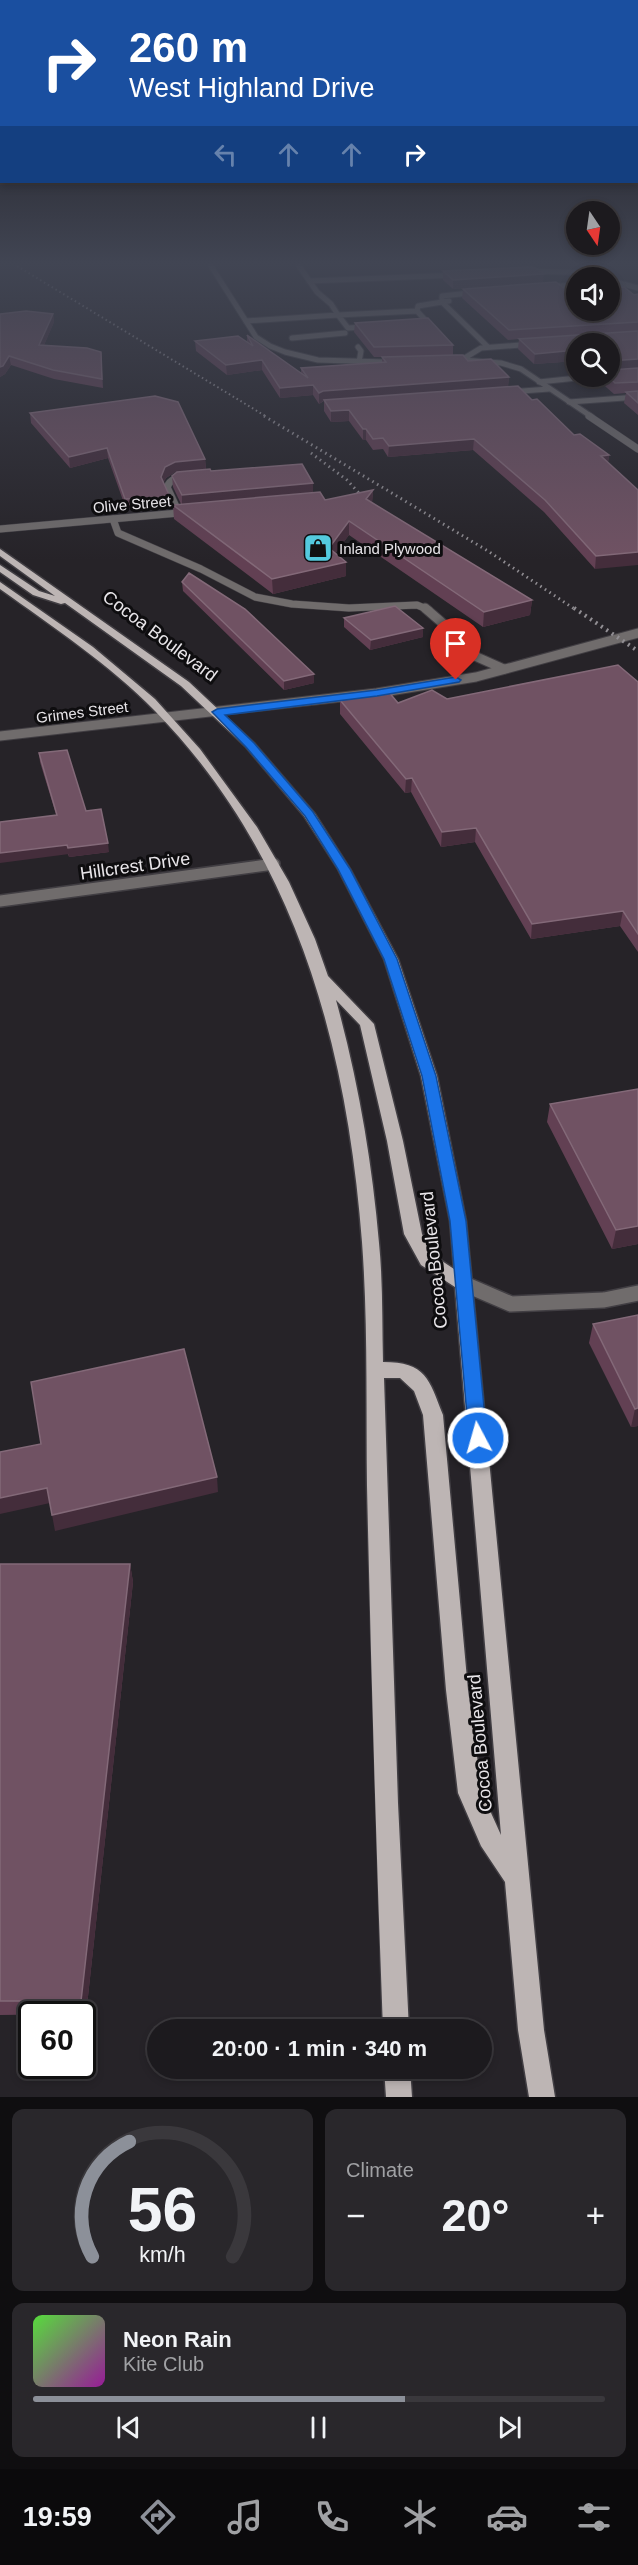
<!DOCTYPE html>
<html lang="en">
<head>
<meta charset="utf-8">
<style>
  :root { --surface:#1c1a1e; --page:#29272b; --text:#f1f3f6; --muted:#a0a1a4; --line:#3a383c; --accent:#8c9099 }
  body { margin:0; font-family:Arial,sans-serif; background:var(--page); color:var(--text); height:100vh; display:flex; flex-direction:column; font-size:22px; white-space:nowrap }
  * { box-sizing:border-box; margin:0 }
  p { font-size:20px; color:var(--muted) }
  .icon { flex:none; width:33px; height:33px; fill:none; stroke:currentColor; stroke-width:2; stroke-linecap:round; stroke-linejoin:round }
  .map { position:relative; height:2097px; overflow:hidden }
  .panel { display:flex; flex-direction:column; gap:12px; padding:12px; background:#0f0e10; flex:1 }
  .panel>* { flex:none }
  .guide { position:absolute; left:0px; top:0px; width:639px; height:183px; box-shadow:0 3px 9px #0003,0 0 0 2px var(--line); background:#1a4fa0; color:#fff; overflow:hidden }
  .needle { width:39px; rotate:167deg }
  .buttons { position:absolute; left:566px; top:201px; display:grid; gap:12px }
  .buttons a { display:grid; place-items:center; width:54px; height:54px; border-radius:50%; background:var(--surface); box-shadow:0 3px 9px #0003,0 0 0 2px var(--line); font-size:30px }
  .speed { position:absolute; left:18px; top:2001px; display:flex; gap:12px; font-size:30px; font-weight:700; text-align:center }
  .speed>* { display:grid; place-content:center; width:78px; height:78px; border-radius:50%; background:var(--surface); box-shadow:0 3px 9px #0003,0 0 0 2px var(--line); line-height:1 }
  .speed .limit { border:3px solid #111; border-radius:9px; background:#fff; color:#111 }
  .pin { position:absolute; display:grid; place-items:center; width:51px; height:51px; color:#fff; margin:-62px -26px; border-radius:50% 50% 50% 0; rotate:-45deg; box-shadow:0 0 6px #0007 }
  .pin .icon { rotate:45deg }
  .me { position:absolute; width:66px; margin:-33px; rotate:354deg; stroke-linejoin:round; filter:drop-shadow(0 0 4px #0008) }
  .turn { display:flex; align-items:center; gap:21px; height:126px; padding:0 30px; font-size:27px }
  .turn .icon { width:78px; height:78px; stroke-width:2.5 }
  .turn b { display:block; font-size:42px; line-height:51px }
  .lanes { display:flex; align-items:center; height:57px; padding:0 30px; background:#0003; justify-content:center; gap:30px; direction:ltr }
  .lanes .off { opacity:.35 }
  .big { font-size:45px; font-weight:700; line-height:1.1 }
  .panel .tile { flex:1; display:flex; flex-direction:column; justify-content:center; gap:9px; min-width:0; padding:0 21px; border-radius:12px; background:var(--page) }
  .panel .dial { align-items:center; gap:0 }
  .dial svg { height:156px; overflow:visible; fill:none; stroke:var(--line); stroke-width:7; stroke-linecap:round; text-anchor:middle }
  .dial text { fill:var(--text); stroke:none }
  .song { display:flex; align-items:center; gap:18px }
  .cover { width:72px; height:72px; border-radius:9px; background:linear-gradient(135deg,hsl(110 70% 55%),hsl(300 70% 35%)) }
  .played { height:6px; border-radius:3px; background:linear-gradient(90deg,var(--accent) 65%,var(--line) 65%) }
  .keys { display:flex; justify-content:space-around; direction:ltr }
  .heat { display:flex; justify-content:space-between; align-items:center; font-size:33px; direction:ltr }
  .panel .tiles { flex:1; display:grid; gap:12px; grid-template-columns:1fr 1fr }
  .tile:last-child { grid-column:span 2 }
  .trip { position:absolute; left:147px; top:2019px; width:345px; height:60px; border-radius:30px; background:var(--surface); box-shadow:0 3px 9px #0003,0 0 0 2px var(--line); font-weight:700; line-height:60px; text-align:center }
  .menu { display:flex; height:96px; justify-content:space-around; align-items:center; background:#0b0a0c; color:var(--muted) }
  .menu .icon { width:42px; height:42px }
  .menu .current { color:var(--accent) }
  .menu b { font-size:27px; color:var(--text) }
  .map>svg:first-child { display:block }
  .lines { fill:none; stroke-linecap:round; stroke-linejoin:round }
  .service-far3-casing { stroke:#413e43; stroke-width:7 }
  .service-far2-casing { stroke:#413e43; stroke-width:8 }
  .service-far1-casing { stroke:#413e43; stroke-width:11 }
  .service-casing { stroke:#413e43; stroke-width:18 }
  .minor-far3-casing { stroke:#413e43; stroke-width:7 }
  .minor-far2-casing { stroke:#413e43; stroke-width:8 }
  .minor-far1-casing { stroke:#413e43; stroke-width:11 }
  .minor-casing { stroke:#413e43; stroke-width:14 }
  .primary-casing { stroke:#413e43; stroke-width:3 }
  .service-far3 { stroke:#706c6c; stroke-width:5 }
  .service-far2 { stroke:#706c6c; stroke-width:7 }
  .service-far1 { stroke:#706c6c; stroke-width:9 }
  .service { stroke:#706c6c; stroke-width:15 }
  .minor-far3 { stroke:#706c6c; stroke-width:5 }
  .minor-far2 { stroke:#706c6c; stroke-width:7 }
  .minor-far1 { stroke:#706c6c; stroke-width:9 }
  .minor { stroke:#706c6c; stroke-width:11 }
  .primary { fill:#bdb5b4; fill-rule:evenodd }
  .rail-far2 { stroke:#918e93; stroke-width:2; stroke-dasharray:1.5 3; stroke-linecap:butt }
  .rail-far1 { stroke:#918e93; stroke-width:3; stroke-dasharray:1.5 4; stroke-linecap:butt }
  .rail { stroke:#918e93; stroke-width:4; stroke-dasharray:2 4.5; stroke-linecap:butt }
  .wall { fill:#624053 }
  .shaded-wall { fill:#442d3b }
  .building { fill:#705263; stroke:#836978; stroke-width:1.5 }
  .route { fill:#1a73e8; stroke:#114b97; stroke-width:1.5 }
  .labels { text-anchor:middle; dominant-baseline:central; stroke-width:6; stroke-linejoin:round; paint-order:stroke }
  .far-street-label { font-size:15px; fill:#e8e5e9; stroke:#0e0d0f }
  .far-poi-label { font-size:15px; fill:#e8e5e9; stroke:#0e0d0f; text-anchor:start }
  .street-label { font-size:18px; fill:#e8e5e9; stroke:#0e0d0f }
</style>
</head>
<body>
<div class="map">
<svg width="638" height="2097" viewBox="0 0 638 2097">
  <rect width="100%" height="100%" fill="#262328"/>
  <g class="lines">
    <!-- service-far3 casing -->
    <g class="service-far3-casing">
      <path id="service-far3" d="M526,271L600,273
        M609,280L638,288
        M309,281L458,275
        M544,287L576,285
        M449,301L442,302L488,347
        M417,311L428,323L348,328L338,315Z
        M417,311L418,306L442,302V296L479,292
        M246,321L338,315L331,304L317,292L299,266
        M292,338L345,333
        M358,347L361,351L359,362
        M463,359L481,348L533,344
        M539,382L596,376
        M509,392L549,389
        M569,402L638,397"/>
    </g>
    <!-- service-far2 casing -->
    <g class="service-far2-casing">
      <path id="service-far2" d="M179,513L167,487C171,478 178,478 187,477
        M113,519L118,533L201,569L255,597L292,604L349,608L417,605L429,610"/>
    </g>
    <!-- service-far1 casing -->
    <g class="service-far1-casing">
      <path id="service-far1" d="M425,608L461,639L477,657L504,669"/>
    </g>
    <!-- service casing -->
    <g class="service-casing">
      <path id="service" d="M462,1283L511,1304L604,1300L638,1293"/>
    </g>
    <!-- minor-far3 casing -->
    <g class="minor-far3-casing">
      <path id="minor-far3" d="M211,266L256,337L270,346L285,352L318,360L385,362
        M450,359L501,363L521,369L592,417"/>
    </g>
    <!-- minor-far2 casing -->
    <g class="minor-far2-casing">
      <path id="minor-far2" d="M589,416L638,449
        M0,529L190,512"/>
    </g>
    <!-- minor-far1 casing -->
    <g class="minor-far1-casing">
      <path id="minor-far1" d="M0,736L377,693L476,677L638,633"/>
    </g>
    <!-- minor casing -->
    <g class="minor-casing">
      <path id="minor" d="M0,901L274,864"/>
    </g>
    <!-- primary casing -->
    <g class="primary-casing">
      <path id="primary" d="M0,549L189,682L254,743L315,814L350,869L398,959L437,1076L466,1221L544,2030L555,2097H529L518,2030L505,1882L481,1846L458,1793L446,1690L423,1415L414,1391L400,1378H384L398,1803L409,2030H383C376,1848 371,1667 367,1486C366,1405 368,1323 362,1242C347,1046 296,855 155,711C109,664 53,627 0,589V582L93,647L155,699L200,749L257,827L289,882L315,939L328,976L374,1024L403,1141L422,1234L433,1255L454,1269L450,1221L421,1076L384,959L338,869L304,816L246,747L181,686L65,603L61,604L33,595L0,572V565L39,591L55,596L0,556ZM336,1000L360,1025L387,1141L404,1234L421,1265L455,1287L501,1835L482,1793L468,1690L443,1415C429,1379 426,1362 383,1362C382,1323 383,1283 379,1243C372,1161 358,1080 336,1000Z
        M384,2068H410L412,2097H386Z"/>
    </g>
    <!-- service-far3 -->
    <use href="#service-far3" class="service-far3"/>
    <!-- service-far2 -->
    <use href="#service-far2" class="service-far2"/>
    <!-- service-far1 -->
    <use href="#service-far1" class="service-far1"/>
    <!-- service -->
    <use href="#service" class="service"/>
    <!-- minor-far3 -->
    <use href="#minor-far3" class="minor-far3"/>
    <!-- minor-far2 -->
    <use href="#minor-far2" class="minor-far2"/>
    <!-- minor-far1 -->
    <use href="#minor-far1" class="minor-far1"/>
    <!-- minor -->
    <use href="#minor" class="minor"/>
    <!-- primary -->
    <use href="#primary" class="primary"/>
    <!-- rail-far2 -->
    <path class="rail-far2" d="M17,266L267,417"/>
    <!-- rail-far1 -->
    <path class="rail-far1" d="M264,416L488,551L576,610
      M311,453L347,480L369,504"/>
    <!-- rail -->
    <path class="rail" d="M574,608L638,651"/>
  </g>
  <!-- wall -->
  <path class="wall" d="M443,271L543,282L453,289L443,280Z
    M463,289L568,291L638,294V415L624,403L626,393L614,394L598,380L599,376H609V344H576V361L534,364L518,349L519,339L508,340L462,298Z
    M0,314H53L54,322L44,345L101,352L103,388L54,379L11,365L5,374L0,377Z
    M355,323L453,345V355L509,377L508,386L532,400L574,435L609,455L608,463L638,490L595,569L544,512L473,450L388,457L383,449L373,450L366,440H363L349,421L331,422L324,411V401L319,404L313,395L280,398L262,370L227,375L196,351L195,341L247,342V335L301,373V368L382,362V357H374L354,332Z
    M30,413L205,459L206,469L175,472L166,478L163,483L170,497V508L126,509L108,458L70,468L31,423Z
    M211,471L313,483V492L325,500L373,490L372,503L532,600L530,615L483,627L349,535L335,553L346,562V576L273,594L174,519L173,505L181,504L173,487L172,476Z
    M182,582L314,683L284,690L183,591Z
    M344,618L423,628V637L370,650L344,627Z
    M638,682V952L620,926L531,939L475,842L441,847L411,792L405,793L340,714V700L398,703Z
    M39,753L86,811L109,852L69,857L40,762Z
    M638,1089V1244L612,1249L547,1122L550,1104Z
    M638,1315V1426L631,1427L589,1343L593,1324Z
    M0,1564H130L133,1582L86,2015H82V2014L0,2015Z"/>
  <!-- shaded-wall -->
  <path class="shaded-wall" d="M544,274L543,282L453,289V280Z
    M53,314L54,322L40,354L39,345Z
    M576,350V361L534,364L535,354Z
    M9,356L11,365L5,374L0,377V367Z
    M638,359V369L609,371V361Z
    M262,360V370L227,375L226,365Z
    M509,377L508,387L323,401L319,404V393L323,391Z
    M313,385V395L280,398V388Z
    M349,410V421L331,422V411Z
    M363,429H366V440H363Z
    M474,439L473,450L388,457L389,446Z
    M107,448L108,458L70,468L69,457Z
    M609,455L607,467L601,456Z
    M205,459L206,469L175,472L166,478L161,488V477L165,467L175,462Z
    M313,483V495L182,507V495Z
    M373,490L372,503L366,499Z
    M349,521V535L329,562V548Z
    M638,552V565L595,569L596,556Z
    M346,562V576L273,594L272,579Z
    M532,600L530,615L483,627L484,612Z
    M423,628V637L370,650L371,640Z
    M314,674V683L284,690V681Z
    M412,778L411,792L405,793L406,779Z
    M476,828L475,842L441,847L442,832Z
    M108,843L109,852L69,857L68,848Z
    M67,845L69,854L0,863V853Z
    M623,911L620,926L531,939L532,924Z
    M638,1226V1244L612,1249L616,1230Z
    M638,1408V1426L631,1427L635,1409Z
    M217,1477L218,1492L55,1531L52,1515Z
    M47,1488L50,1503L0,1514V1498Z
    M130,1564L133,1582L86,2015L81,2001Z"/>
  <!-- building -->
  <path class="building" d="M531,267L536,268L544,274L453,280L443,271Z
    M556,282L568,291H576V310H609V288L624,287L634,295L638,294V322L509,330L463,289Z
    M26,311L53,314L39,345L87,348L101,352L102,379L53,370L9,356L3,366L0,367V314Z
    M428,318L453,345L374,347L355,323Z
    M638,331V359L609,361V344H576V350L535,354L519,339Z
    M247,335L308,378L301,368L386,362L382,357L456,355H463L468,361L491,359L509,377L323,391L319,393L313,385L280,388L262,360L226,365L195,341L238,336L253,346Z
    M638,368V382L615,383L608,376H609V369L611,370Z
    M518,386L532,400L537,399L574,435L580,434L609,455L601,456L638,490V552L596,556L545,500L474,439L389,446L383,438L373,439L366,429H363L349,410L331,411L324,400Z
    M638,391V403L626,392Z
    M155,396L178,402L205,459L175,462L165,467L161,477L170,497L125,499L107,448L69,457L30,413Z
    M302,464L313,483L182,495L172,476L177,472L210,469L211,471Z
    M373,490L366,499L532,600L484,612L349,521L329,548L346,562L272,579L173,505L320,492L325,500Z
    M189,573L245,609L314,674L284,681L182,582Z
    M395,606L423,628L371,640L344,618Z
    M618,665L638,682V934L623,911L532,924L476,828L442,832L412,778L406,779L340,700L388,691L398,703L432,690L447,699Z
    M67,750L86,811L101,809L108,843L68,848L67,845L0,853V822L57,815L39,753Z
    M638,1089V1226L616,1230L550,1104Z
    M638,1315V1408L635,1409L593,1324Z
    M184,1349L217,1477L52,1515L47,1488L0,1498V1452L41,1444L31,1382Z
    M0,1564H130L81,2001H0Z"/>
  <!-- sky -->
  <linearGradient id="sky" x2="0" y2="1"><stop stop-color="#151316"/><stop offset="0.47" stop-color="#414553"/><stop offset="1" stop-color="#414553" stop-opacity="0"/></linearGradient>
  <rect width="638" height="560" fill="url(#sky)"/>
  <!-- route -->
  <path class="route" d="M456,677L461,680L459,682L377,696L225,715L254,743L313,812L350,869L397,959L436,1076L466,1221L487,1438L484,1443L478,1445L472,1443L469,1438L450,1221L422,1076L384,959L338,869L305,816L246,747L212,712L217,709L377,690Z"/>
  <!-- icons -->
  <defs>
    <g id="shop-square" transform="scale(1.5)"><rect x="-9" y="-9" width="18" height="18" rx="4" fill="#54cade" stroke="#0e0d0f"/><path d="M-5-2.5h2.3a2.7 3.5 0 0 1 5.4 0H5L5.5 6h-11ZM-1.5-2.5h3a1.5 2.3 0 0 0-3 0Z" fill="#111"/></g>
  </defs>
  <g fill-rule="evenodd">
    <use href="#shop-square" x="318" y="548"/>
  </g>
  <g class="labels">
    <!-- far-street labels -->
    <g class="far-street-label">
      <text transform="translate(132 504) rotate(-5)">Olive Street</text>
      <text transform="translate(82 712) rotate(-7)">Grimes Street</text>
    </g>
    <!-- far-poi labels -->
    <g class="far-poi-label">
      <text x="339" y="548">Inland Plywood</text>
    </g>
    <!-- street labels -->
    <g class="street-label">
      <text transform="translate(160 636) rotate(37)">Cocoa Boulevard</text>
      <text transform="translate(135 866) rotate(-8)">Hillcrest Drive</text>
      <text transform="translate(434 1260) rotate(-96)">Cocoa Boulevard</text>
      <text transform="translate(480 1743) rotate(-95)">Cocoa Boulevard</text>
    </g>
  </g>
</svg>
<div class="buttons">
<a><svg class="needle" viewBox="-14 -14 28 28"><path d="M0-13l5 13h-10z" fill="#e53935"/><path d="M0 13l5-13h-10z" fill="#a0a1a4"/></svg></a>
<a><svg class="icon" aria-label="sound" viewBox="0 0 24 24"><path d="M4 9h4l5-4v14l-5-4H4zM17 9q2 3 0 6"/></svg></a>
<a><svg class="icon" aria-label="search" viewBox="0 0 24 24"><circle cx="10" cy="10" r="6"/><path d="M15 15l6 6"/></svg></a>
</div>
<div class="speed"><div class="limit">60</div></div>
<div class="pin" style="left:456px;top:680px;background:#d93025"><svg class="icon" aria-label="arrive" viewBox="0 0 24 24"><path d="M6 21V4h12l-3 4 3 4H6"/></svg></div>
<svg class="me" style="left:478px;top:1438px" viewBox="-20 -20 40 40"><circle r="17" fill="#1a73e8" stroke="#fff" stroke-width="3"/><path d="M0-11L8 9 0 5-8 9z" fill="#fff"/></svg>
<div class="trip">20:00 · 1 min · 340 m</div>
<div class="guide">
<div class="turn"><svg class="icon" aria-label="right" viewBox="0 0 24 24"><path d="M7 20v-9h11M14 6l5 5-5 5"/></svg><div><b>260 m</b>West Highland Drive</div></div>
<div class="lanes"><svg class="icon off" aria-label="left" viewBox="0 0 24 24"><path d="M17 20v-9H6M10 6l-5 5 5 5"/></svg><svg class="icon off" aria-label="ahead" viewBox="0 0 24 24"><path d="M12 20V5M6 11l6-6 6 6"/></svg><svg class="icon off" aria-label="ahead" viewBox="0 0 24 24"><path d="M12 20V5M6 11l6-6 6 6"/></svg><svg class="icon" aria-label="right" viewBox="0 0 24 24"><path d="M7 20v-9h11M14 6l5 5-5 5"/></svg></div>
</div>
</div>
<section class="panel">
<div class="tiles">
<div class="tile dial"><svg viewBox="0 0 100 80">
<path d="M14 69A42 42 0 1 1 86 69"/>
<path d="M14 69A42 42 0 0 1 33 10" stroke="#8c9099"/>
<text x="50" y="56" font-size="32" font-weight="700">56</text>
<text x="50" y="72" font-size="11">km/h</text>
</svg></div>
<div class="tile"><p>Climate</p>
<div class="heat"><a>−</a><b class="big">20°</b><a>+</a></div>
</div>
<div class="tile">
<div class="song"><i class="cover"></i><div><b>Neon Rain</b><p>Kite Club</p></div></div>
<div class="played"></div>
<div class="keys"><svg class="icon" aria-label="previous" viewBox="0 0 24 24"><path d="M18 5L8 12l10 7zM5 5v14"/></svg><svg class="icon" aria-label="pause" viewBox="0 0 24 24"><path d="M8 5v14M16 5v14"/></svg><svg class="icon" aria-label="next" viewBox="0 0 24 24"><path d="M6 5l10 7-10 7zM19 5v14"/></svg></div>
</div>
</div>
</section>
<nav class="menu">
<b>19:59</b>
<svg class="icon current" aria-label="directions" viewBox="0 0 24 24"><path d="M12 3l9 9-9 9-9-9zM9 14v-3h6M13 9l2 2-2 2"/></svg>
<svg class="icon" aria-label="music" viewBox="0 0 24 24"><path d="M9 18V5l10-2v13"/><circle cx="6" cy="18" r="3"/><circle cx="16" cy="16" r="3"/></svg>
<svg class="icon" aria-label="phone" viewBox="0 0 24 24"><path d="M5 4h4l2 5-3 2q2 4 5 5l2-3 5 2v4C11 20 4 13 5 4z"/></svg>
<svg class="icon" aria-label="climate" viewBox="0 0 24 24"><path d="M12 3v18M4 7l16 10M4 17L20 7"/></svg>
<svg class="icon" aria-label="car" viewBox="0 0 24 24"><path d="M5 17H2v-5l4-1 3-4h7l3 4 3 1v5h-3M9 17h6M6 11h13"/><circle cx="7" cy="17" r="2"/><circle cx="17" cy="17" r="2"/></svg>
<svg class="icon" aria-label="filters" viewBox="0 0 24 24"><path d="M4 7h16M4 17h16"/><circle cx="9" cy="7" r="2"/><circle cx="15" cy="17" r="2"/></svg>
</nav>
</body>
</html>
